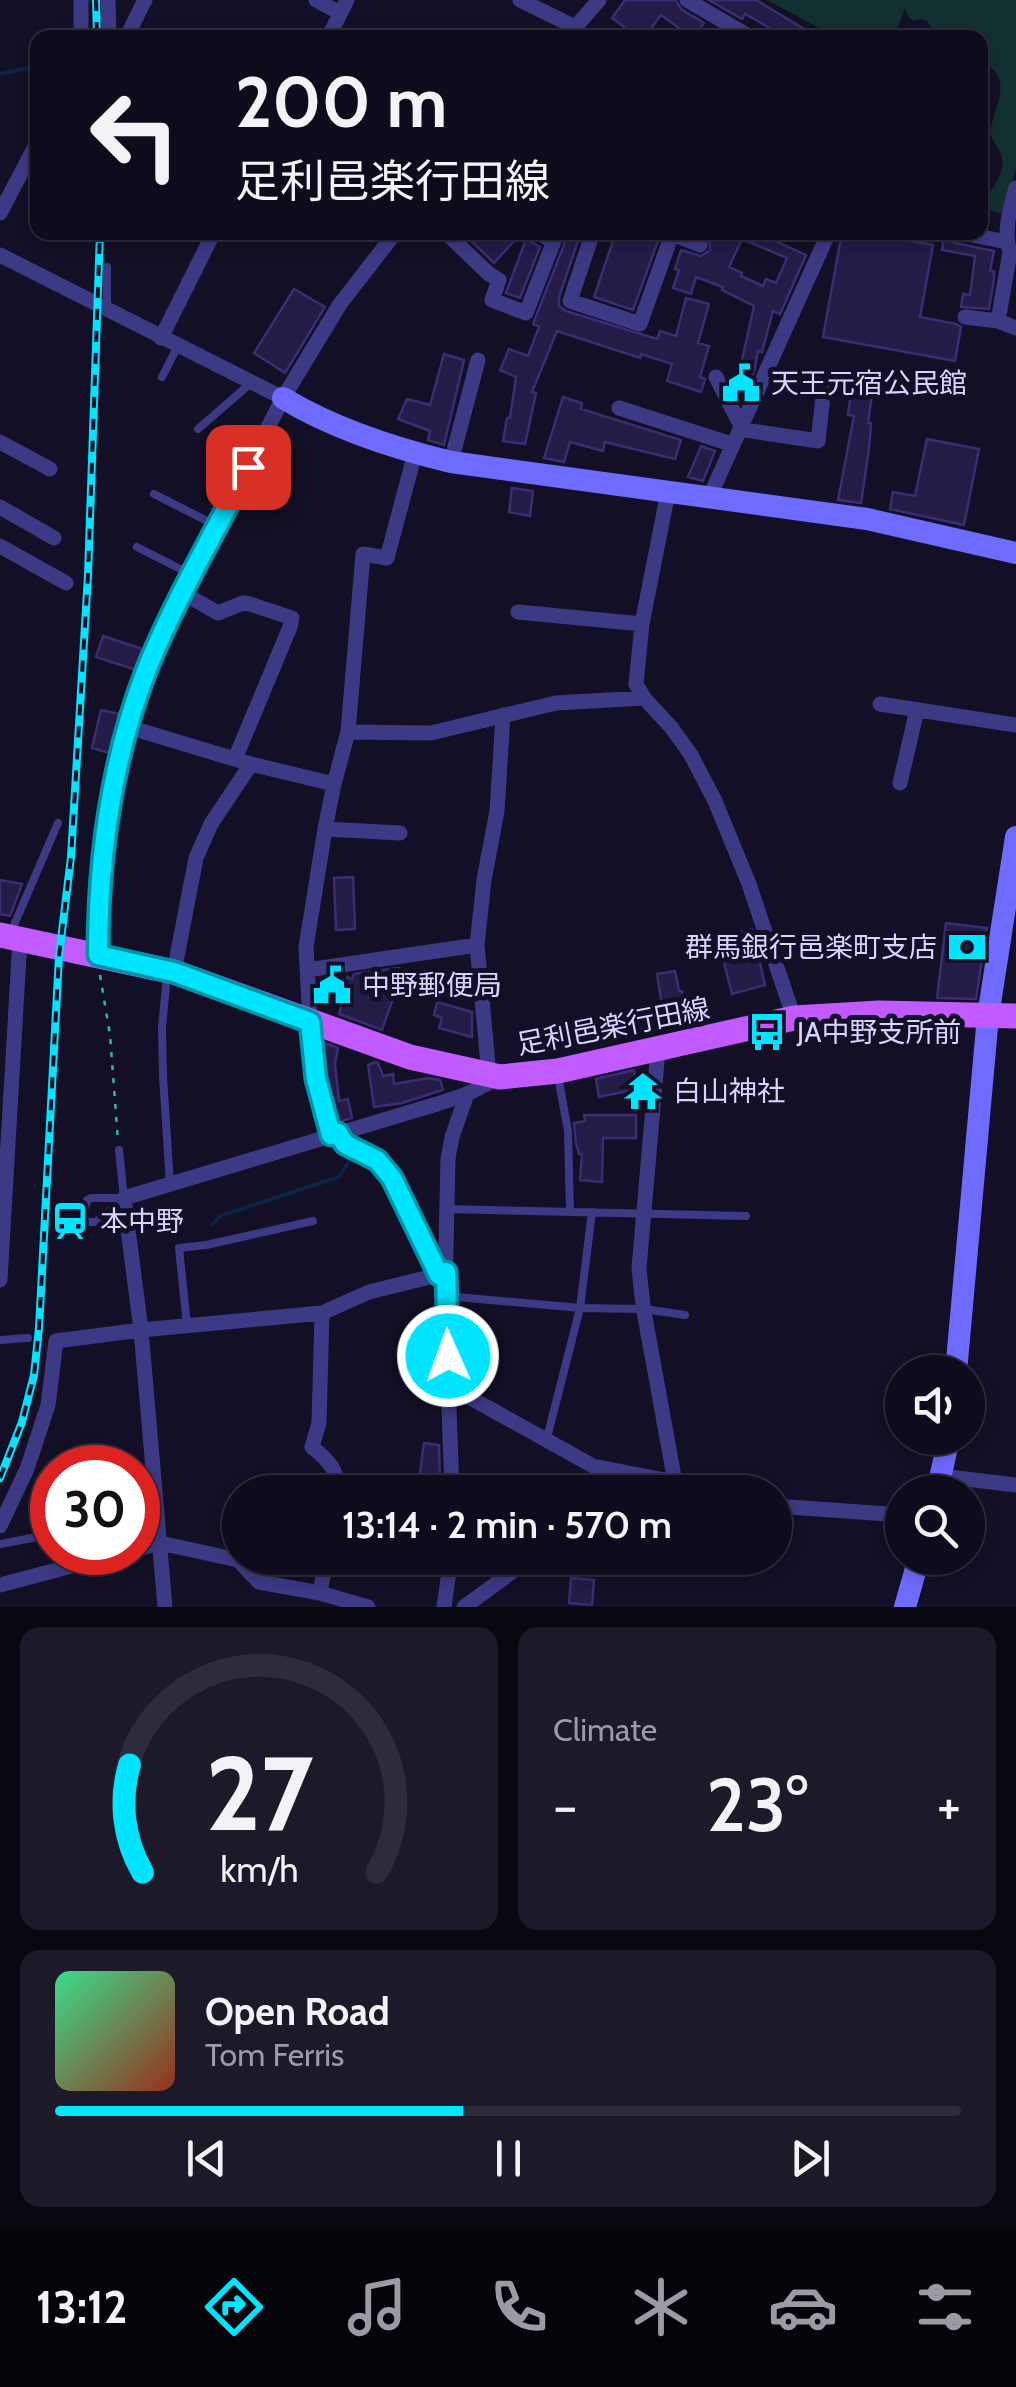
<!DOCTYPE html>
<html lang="en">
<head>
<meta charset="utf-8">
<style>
  :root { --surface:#0e0b1c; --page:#1c1929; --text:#f1f3f6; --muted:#9b9ba3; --line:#2e2b3b; --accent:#00e5ff }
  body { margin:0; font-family:Cabin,"Noto Sans JP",sans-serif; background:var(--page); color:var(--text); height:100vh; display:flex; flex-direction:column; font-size:38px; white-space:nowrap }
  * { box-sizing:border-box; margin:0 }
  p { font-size:32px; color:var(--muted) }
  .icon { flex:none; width:55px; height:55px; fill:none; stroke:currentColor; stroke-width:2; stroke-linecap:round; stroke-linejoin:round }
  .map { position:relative; height:1607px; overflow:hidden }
  .side { display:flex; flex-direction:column; gap:20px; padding:20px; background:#08060f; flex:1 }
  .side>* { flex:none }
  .guide { position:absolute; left:30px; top:30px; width:958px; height:210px; border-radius:20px; box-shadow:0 5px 15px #0003,0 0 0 2px var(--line); background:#0e0b1c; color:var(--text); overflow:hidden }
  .fabs { position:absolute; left:885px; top:1355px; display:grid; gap:20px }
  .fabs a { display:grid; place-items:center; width:100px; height:100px; border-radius:50%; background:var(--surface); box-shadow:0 5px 15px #0003,0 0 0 2px var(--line); font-size:50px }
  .speed { position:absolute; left:30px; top:1445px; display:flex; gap:20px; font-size:50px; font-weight:700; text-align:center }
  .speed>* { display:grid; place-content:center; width:130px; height:130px; border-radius:50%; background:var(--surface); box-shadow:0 5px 15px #0003,0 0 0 2px var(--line); line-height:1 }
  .speed .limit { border:15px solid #d22; background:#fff; color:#111 }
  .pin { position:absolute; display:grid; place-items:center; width:85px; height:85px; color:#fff; margin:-42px; border-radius:20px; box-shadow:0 5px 15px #0006 }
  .me { position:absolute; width:110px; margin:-55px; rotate:358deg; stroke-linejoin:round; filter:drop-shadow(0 0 8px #0008) }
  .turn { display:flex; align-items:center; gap:35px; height:210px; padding:0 40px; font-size:45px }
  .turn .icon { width:130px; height:130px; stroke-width:2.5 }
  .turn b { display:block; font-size:70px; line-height:85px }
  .big { font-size:75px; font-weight:600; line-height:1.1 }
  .side .widget { flex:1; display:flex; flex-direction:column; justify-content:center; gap:15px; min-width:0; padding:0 35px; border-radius:20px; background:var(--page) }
  .side .dial { align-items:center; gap:0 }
  .dial svg { height:260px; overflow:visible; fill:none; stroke:var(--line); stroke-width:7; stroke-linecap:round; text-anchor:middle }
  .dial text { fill:var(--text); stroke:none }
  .song { display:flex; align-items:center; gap:30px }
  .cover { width:120px; height:120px; border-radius:15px; background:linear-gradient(135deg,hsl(150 70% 55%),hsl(10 70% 35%)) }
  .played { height:10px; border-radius:5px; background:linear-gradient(90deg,var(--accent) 45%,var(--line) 45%) }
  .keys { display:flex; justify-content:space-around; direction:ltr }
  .heat { display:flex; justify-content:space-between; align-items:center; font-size:55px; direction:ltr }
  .side .tiles { flex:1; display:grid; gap:20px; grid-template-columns:1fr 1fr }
  .widget:last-child { grid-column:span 2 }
  .trip { position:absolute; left:222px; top:1475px; width:570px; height:100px; border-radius:50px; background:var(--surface); box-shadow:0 5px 15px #0003,0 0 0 2px var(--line); font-weight:600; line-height:100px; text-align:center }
  .menu { display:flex; height:160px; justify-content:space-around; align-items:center; background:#06040b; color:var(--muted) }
  .menu .icon { width:70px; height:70px }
  .menu .on { color:var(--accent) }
  .menu b { font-size:45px; color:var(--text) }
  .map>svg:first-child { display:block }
  .green { fill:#12302f }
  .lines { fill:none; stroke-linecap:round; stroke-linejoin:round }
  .stream { stroke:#0c2248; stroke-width:4 }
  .building { fill:#241b47; stroke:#3b2d73; stroke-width:2.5; fill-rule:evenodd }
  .path { stroke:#2fb8b0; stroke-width:2.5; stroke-dasharray:5 8; stroke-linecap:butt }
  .lane { stroke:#3d3a85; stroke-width:8 }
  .street { stroke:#3d3a85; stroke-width:15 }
  .secondary { stroke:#6f6bff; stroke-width:22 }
  .primary { stroke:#c25bff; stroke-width:25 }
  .rail-casing { stroke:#00e5ff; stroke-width:8 }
  .rail { stroke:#130f26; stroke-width:4; stroke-dasharray:11; stroke-linecap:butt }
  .route-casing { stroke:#0095a6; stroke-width:25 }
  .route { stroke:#00e5ff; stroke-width:18 }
  .labels { text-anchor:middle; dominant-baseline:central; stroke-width:10; stroke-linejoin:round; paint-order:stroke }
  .poi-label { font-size:28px; fill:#d9d4ff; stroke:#130f26; text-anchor:start }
  .street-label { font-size:28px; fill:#d9d4ff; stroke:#130f26 }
</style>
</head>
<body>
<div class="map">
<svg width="1016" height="1607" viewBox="0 0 1016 1607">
  <rect width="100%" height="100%" fill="#130f26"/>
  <!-- green -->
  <path class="green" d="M767,0H1016V167L1004,215L989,210L985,200C993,187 1007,172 1001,154C998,146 992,141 990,132C996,103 1015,76 980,61V38C955,37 940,45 927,21L920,19L914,21L909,18L905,8L894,37H836Z"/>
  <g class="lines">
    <!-- stream -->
    <path class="stream" d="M0,74L38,66
      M213,1224L220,1216L339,1177L353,1156"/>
  </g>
  <!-- building -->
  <path class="building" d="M625,0H676L681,9L704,23L700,28L711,38H693L661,15L644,38H639L612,18Z
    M709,0H756L819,38H773L765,33L768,27L745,14L742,19Z
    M462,232H522L494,263Z
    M567,232H581L559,297V306L566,311L657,339L660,331L676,336L686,298L709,304L698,343L709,346L700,377L705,379L701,392L667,381L672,364L641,354L640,358L557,331L532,392L536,393L525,444L503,441L507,418H510L516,377L500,370L509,349L528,356L539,327L533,324L564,245Z
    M616,232H657L659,238L633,310L594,297Z
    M699,232H756L806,255L780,314L773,311L762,352L758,351L754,372L742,397L738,396L732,383L738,368L740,369L754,306L722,290L723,287L696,277L691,294L673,288L679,270L675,269L681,250L701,256L710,250L709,239ZM742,239L787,258L776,283L766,279L763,286L741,276L742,273L729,267Z
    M842,232H863L933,245L920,317L956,324L961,327L955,361L823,337Z
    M944,237L955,243L994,251L990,271H994V279L989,309L961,307L963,294L970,295L975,256L942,250Z
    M526,239L540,247L520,298L506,293Z
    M294,289L325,307L285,373L254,353Z
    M444,354L464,360L444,445L428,440L430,431L398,419L407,399L430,405Z
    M851,392L872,395L868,423H871L869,449L861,503L838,500L854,416L848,415Z
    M563,397L582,403L581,409L681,440L675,459L605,442L603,451L570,442L564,462L544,458Z
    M927,439L979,449L964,525L890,509L893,492L915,496Z
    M701,446L715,451L703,481L688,477Z
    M512,488L533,491L530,516L509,512Z
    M103,636L143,649L136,670L96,657Z
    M101,710L119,714L109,753L92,748Z
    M353,877L355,929L336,930L334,878Z
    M0,880L22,884L10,916L0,914Z
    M946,923L987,928L976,999L937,998Z
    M752,929L765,985L732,994L722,955L727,954L723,936Z
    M398,968L403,970L382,1030L339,1014L344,998L340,997L347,977L352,979L354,974Z
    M675,971L679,991H682L688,1025L666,1030L657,974Z
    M437,1002L472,1012V1037L439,1028L442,1018L434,1015Z
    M324,1043L338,1048L335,1064L339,1101L348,1099L352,1118L339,1122L327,1077Z
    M375,1062L378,1063L383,1076L393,1074L394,1084L428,1078L440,1080L443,1090L402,1103L374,1107L368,1065Z
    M634,1070L638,1089L599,1097L596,1079Z
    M584,1115H636V1138H603L602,1182L580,1180L582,1154H579L576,1143L574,1123L585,1121Z
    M424,1443L439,1445L440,1483L419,1480Z
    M571,1578L594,1580L592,1605L569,1603Z"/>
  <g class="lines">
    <!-- path -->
    <path class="path" d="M100,975L110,1035L118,1141"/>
    <!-- lane -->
    <path class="lane" d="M107,308V267
      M162,377L178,346
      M198,429L251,383
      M154,494L217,526
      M137,547L192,575
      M11,932L58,823
      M167,975L162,1028L163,1076L170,1184
      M558,1076L568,1131L570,1212
      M119,1150L124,1198
      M91,1198H124L96,1222H87L84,1215L87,1200Z
      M447,1209L746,1216
      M445,1296L580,1308L644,1309L685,1315
      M187,1325L179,1248L206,1245L313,1221
      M0,1340L28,1338
      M547,1438L580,1308L592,1212
      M0,1544L37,1537"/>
    <!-- street -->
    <path class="street" d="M81,0V38
      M108,0L109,38
      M316,0L340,13
      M520,0L575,27
      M687,0L752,38
      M126,38L145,0
      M328,38L347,0
      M566,38L599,0
      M0,213L38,141
      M445,232L489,274L499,280L492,300L526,313L554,241L535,232
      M593,232L570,301L640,324L672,234L668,232
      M957,232L1007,242
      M672,234L700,245
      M0,255L283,398
      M965,317L998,321L1016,328
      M998,321L1010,252C1003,231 1010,209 1016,188
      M161,338L214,232
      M716,377L741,426L745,430L818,441L824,388
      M619,408L731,444
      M0,442L50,469
      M451,462L478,360
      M668,492L642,624L636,684L644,698L671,727L691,755L715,801L749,884L794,1018
      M709,498L829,232
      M0,507L54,538
      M0,546L66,583
      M183,593L218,613L243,603L250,604L292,618L290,627L235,759
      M518,612L642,624
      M880,704L1016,725
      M128,727L251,764L334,784
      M348,732L431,733L556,703L644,698
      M900,783L917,710
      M325,829L400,833
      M98,955C98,840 116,744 161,637L283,398L340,304L396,232
      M307,970L477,945
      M174,972L196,858L211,824L251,764
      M658,1050L639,1268L643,1306L675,1482L672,1492
      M489,1075L477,945L484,880L497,811L503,715
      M338,1133C352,1155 377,1154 393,1179C413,1208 423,1244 439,1275
      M331,1135L316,1079L310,1022L306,947L325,829L334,784L348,732L363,554L387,558L415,453
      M0,1280L20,939
      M322,1313L319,1423L312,1447C328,1460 340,1471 336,1492
      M449,1386L593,1466L675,1482L683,1487L705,1492
      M941,1476L1016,1485
      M452,1492L445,1296L448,1159L452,1137L467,1094
      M775,1506L902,1515
      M0,1526L27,1469L48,1405L56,1341L141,1330L322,1313L369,1292L446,1273
      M138,1549L160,1543L238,1560L259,1582L320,1593L368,1607
      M0,1585L125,1552
      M320,1593L326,1558
      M165,1607L141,1330L124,1198L437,1104L467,1094L500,1077
      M444,1607L451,1558
      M464,1607L531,1558"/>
    <!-- secondary -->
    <path class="secondary" d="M283,398C334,429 393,448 451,462L867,519L1016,553
      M956,1372L988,1016L1016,837
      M937,1492L949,1438
      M905,1607L919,1558"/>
    <!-- primary -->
    <path class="primary" d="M0,935L174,972L410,1057L500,1077L558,1071L794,1018L879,1013L1016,1016"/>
    <!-- rail casing -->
    <g class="rail-casing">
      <path id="rail" d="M96,0L97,38
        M0,1478L22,1422L34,1375L39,1328L59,956L71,857L88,575L100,232"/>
    </g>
    <!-- rail -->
    <use href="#rail" class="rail"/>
  </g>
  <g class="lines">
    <!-- route casing -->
    <g class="route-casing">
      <path id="route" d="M248,467C214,534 174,601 146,671C111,762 98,857 98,955L174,972L310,1022L316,1079L331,1135L338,1133L345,1144L377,1160L392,1178L439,1275L446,1272L448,1356"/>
    </g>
    <!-- route -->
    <use href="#route" class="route"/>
  </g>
  <!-- icons -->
  <defs>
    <g id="civic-bare" transform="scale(3)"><path d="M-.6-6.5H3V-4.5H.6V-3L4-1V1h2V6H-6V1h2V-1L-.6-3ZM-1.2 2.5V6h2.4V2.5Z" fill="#00e5ff" stroke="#130f26" stroke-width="2.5" paint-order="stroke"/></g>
    <g id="bank-bare" transform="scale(3)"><path d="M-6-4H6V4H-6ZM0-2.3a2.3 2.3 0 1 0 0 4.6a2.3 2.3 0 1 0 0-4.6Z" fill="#00e5ff" stroke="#130f26" stroke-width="2.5" paint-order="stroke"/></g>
    <g id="bus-bare" transform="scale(3)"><path d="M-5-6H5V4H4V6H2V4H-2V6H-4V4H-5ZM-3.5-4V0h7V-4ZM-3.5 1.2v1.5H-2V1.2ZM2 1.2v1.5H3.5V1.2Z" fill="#00e5ff" stroke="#130f26" stroke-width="2.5" paint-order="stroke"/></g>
    <g id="temple-bare" transform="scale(3)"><path d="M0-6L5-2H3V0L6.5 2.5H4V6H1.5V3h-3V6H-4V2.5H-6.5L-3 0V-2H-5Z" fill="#00e5ff" stroke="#130f26" stroke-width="2.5" paint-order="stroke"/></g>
    <g id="station-bare" transform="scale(3)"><path d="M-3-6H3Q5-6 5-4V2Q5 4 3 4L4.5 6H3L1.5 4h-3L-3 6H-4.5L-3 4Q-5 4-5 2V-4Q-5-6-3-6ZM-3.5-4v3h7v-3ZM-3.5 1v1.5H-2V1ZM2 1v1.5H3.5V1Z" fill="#00e5ff" stroke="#130f26" stroke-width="2.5" paint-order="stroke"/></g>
  </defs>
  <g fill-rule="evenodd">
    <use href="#civic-bare" x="741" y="383"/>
    <use href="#bank-bare" x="967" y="947"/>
    <use href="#civic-bare" x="332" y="985"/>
    <use href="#bus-bare" x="767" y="1032"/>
    <use href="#temple-bare" x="643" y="1091"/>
    <use href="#station-bare" x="70" y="1221"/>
  </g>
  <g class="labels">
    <!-- poi labels -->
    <g class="poi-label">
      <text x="771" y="383">天王元宿公民館</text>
      <text x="937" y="947" text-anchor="end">群馬銀行邑楽町支店</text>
      <text x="362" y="985">中野郵便局</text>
      <text x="797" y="1032">JA中野支所前</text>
      <text x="673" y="1091">白山神社</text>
      <text x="100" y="1221">本中野</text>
    </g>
    <!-- street labels -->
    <g class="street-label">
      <text transform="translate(613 1026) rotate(-11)">足利邑楽行田線</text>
    </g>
  </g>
</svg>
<div class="fabs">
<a><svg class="icon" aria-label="sound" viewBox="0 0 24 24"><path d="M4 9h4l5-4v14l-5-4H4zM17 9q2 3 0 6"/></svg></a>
<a><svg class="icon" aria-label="search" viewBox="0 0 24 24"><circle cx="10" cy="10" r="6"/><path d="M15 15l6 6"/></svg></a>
</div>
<div class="speed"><div class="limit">30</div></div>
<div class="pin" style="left:248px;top:467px;background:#d93025"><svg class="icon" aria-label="arrive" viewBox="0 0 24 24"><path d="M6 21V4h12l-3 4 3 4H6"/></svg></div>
<svg class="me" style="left:448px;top:1356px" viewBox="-20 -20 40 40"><circle r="17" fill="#00e5ff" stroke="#fff" stroke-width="3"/><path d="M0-11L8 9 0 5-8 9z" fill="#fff"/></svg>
<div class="trip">13:14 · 2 min · 570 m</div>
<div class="guide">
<div class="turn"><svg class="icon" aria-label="left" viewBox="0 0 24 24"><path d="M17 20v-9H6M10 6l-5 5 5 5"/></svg><div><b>200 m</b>足利邑楽行田線</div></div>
</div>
</div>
<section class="side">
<div class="tiles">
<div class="widget dial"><svg viewBox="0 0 100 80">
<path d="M14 69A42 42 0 1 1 86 69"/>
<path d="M14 69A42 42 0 0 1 10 36" stroke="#00e5ff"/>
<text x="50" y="56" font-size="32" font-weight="700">27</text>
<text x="50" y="72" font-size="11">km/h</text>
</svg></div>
<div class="widget"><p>Climate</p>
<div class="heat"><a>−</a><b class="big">23°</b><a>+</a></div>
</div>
<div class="widget">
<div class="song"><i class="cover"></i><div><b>Open Road</b><p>Tom Ferris</p></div></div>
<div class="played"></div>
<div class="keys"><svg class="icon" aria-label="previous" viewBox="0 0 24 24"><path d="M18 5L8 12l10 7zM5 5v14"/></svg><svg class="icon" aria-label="pause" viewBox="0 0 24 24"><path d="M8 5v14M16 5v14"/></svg><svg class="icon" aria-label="next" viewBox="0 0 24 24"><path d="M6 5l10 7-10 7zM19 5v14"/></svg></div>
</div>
</div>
</section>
<nav class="menu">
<b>13:12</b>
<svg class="icon on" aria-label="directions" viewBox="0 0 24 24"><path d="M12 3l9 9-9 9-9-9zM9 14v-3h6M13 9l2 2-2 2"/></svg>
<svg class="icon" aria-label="music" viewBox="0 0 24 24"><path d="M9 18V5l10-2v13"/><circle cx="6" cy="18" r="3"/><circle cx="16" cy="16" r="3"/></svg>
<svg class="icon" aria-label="phone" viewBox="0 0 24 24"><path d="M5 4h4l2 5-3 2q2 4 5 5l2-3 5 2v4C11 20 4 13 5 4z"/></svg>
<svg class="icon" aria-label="climate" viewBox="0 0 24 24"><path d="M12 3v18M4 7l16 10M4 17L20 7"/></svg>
<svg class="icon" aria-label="car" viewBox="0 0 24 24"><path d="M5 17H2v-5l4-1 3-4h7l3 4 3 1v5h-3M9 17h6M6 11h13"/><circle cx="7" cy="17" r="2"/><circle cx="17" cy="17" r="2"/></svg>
<svg class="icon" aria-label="filters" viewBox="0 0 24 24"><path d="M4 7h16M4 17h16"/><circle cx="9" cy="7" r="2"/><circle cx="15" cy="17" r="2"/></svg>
</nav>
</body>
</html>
